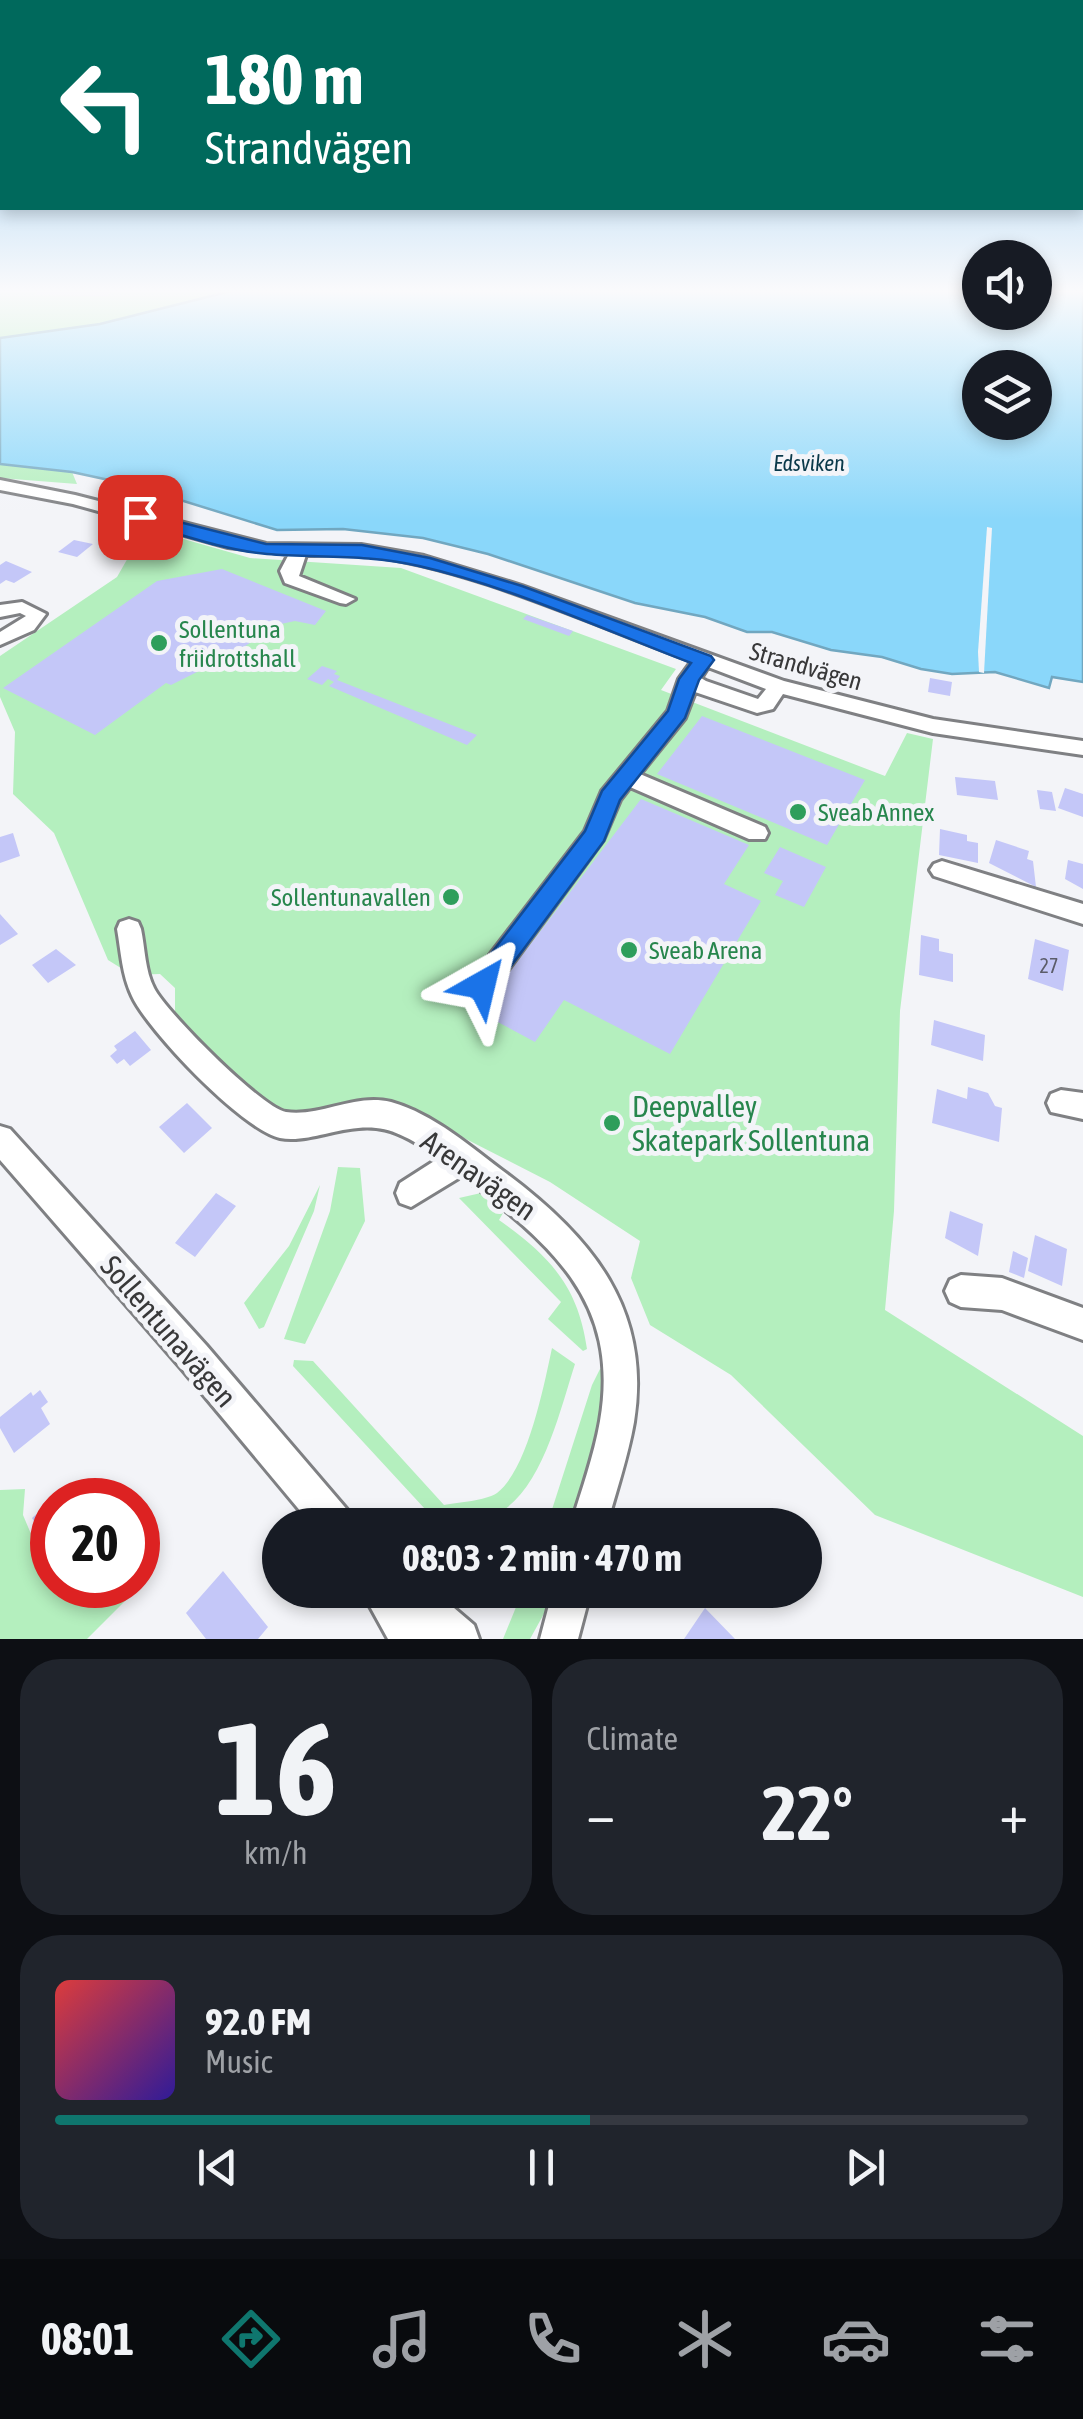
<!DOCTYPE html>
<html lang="en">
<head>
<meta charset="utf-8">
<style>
  :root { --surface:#171b24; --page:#20242c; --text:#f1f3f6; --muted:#9ea1a6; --line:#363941; --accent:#0f766e }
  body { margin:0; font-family:"Asap Condensed",sans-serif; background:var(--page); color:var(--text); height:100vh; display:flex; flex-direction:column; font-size:38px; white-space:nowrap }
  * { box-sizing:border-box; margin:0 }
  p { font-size:32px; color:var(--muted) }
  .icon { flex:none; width:55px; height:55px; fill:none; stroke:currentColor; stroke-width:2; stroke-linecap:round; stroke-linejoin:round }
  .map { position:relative; height:1639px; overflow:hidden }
  .details { display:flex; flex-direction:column; gap:20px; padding:20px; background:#0d0f14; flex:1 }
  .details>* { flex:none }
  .guide { position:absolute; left:0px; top:0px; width:1085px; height:210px; box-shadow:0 5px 15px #0003; background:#00695c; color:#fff; overflow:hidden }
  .fabs { position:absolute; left:962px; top:240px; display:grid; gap:20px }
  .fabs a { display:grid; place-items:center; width:90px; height:90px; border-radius:50%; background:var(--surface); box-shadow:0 5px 15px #0003; font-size:50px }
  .speed { position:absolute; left:30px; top:1478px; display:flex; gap:20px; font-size:50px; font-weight:700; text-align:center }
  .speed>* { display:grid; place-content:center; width:130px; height:130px; border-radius:50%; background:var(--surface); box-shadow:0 5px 15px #0003; line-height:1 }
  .speed .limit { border:15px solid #d22; background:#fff; color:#111 }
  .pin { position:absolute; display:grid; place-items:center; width:85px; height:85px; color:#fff; margin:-42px; border-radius:20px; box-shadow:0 5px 15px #0006 }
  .me { position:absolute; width:110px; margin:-55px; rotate:37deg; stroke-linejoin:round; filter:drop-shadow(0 0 8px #0008) }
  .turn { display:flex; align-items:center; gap:35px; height:210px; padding:0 40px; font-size:45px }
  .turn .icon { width:130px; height:130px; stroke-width:2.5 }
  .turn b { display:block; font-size:70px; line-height:85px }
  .big { font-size:75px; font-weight:700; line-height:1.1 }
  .details .widget { flex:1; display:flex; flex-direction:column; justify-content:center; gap:15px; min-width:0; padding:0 35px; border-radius:40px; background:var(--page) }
  .details .dial { align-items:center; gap:0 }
  .dial b { font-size:130px; line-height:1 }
  .song { display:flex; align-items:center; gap:30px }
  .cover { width:120px; height:120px; border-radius:15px; background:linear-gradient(135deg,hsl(0 70% 55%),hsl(250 70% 35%)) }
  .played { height:10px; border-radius:5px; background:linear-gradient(90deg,var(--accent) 55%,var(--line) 55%) }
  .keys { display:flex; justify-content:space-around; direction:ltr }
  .heat { display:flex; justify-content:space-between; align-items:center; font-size:55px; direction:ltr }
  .details .tiles { flex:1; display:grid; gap:20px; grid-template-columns:1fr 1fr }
  .widget:last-child { grid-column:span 2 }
  .trip { position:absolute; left:262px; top:1508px; width:560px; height:100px; border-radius:50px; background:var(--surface); box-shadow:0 5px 15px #0003; font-weight:700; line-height:100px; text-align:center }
  .tabs { display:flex; height:160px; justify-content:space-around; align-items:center; background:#090b0e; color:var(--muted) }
  .tabs .icon { width:70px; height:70px }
  .tabs .current { color:var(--accent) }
  .tabs b { font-size:45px; color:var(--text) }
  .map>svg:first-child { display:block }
  .green { fill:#b4efbe }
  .water { fill:#8ad7fa; stroke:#71a7c0; stroke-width:2.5; fill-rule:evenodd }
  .pier { fill:#f3f4f8 }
  .building { fill:#c4c7f8 }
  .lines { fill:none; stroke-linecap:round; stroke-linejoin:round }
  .minor-casing { stroke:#7f8083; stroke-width:6 }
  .minor { fill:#fff; fill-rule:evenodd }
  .route { fill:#1a73e8; stroke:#114b97; stroke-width:2.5 }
  .leisure-dot { fill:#2e9e5b; stroke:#f3f4f8; stroke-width:4 }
  .labels { text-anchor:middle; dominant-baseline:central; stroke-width:10; stroke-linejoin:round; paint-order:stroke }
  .number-label { font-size:20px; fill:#5b5c69 }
  .far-water-label { font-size:22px; font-style:italic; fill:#0a394a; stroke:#f3f4f8 }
  .leisure-label { font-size:25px; fill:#27864d; stroke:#f3f4f8; text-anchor:start }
  .street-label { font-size:25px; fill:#383839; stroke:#f3f4f8 }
  .near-leisure-label { font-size:30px; fill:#27864d; stroke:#f3f4f8; text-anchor:start }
  .near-street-label { font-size:30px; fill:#383839; stroke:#f3f4f8 }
</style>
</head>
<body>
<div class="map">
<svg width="1083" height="1639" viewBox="0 0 1083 1639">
  <rect width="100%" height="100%" fill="#f3f4f8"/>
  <!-- green -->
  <path class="green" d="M0,290H235L100,324L0,338Z
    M0,464L72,472L77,484L0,478Z
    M145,528L250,558L401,568L676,669L661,690L885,776L907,733L933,739L900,1011L894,1211L885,1310L1083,1436V1597L875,1515L731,1375L650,1325L631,1278L640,1241L550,1182L409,1110L296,1119L248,1088L175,1013V988L160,974L132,975L108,960L54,833L13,794L15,732L0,697V656L117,577Z
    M338,1167L360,1168L365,1221L305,1344L284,1339L330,1211Z
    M320,1185L314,1211L264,1327L259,1329L244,1303L289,1246Z
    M481,1193L497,1203L503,1213L499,1220C549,1256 578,1285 587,1349L583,1351L548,1319L561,1302L459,1198Z
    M552,1348L575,1364C553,1432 527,1561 425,1509L293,1366L294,1360L313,1361L444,1505C459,1502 485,1501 497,1493C528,1469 544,1385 552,1348Z
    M615,1368L578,1525H547L592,1385L600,1369Z
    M25,1489L23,1515L45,1567L52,1571V1585H125L132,1594L87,1639H0V1490Z
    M523,1590H557L530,1639H503Z"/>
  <!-- water -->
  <path class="water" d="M235,290H980V312H1035V290H1083V682L1052,677L1049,688L995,672L952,674L921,669L882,657L831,650L772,632H747L705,617L635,603L488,554L423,538L343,529L277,530L132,485L72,472L0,464V338L100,324ZM980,368H1035V422H980Z"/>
  <!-- pier -->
  <path class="pier" d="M987,527L992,528L984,673L979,672L978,652Z"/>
  <!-- building -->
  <path class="building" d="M39,290H112L108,296L35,295Z
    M74,540L93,544L77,557L58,552Z
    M6,561L32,572L14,583L6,580L0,584V565Z
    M222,569L326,611L315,625L295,621L276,625L235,653L171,685L166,683L95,735L3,688L157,581Z
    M527,615L573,631L569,636L523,619Z
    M322,666L337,671L334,674L340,676L337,680L477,735L467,745L329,686L334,682L328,679L322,685L307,679Z
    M930,678L952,682L950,696L928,692Z
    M702,716L865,780L827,845L657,774Z
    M955,777L995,781L998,800L957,795Z
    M1065,788L1083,794V817L1058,808Z
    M1037,790L1052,792L1056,811L1040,809Z
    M641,799L749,845L724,884L761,901L670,1054L564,1000L535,1042L479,1012Z
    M940,829L967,835V841L978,843V863L939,855Z
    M13,833L20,856L0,863V837Z
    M996,840L1029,851L1027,859L1033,861L1036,887L989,863Z
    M780,847L826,867L804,907L775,895L783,881L764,873Z
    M1068,860L1083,864V889L1065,879Z
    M0,914L18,934L0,945Z
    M921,935L939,939V951L953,954V982L919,975Z
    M1035,939L1069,950L1063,991L1028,979Z
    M56,949L76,965L48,983L32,965Z
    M934,1020L985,1035L983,1061L931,1045Z
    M135,1031L151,1050L130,1066L124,1059L117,1064L110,1056L117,1050L114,1046Z
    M968,1087L988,1093L995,1106L1002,1108L999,1142L932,1123L937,1089L967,1099Z
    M187,1103L212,1128L184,1153L159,1127Z
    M216,1193L236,1206L195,1257L175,1243Z
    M950,1211L983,1224L978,1256L945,1238Z
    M1035,1235L1067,1249L1062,1286L1028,1271Z
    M1013,1251L1028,1258L1024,1278L1009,1272Z
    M40,1390L48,1402L41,1408L50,1424L14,1453L0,1428V1417L31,1392L33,1396Z
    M60,1493L64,1500H52V1523L41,1533L32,1518Z
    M223,1571L268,1627L258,1639H206L186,1613Z
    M705,1608L735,1639H684Z"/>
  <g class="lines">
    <!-- minor casing -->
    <g class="minor-casing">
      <path id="minor" d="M0,480L75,495L266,544L361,545L424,556L522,586L784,681L933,719L1083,741V755L933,733L783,694L773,709L757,713L695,692L685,718L640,774L765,827L768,833L765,839H749L630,787L620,800L603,840L491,993L482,996L473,993L469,985L473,977L585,831L602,791L668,711L679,679L692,661C594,625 463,564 361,555C343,554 324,555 306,555L299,576L355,599L346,604L340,603L285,583L280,571L289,554L228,547L73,504L0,490ZM708,667L766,689L758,699L706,681L701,678Z
        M22,602L46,614L34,630L0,645V632L26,616L20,613L0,617V605Z
        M942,861L1083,904V924L934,876L930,870L934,864Z
        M129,919L138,922L141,929C145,948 145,971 154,988C166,1012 263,1109 286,1112C321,1117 355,1093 391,1102C434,1114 472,1148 507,1174C591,1237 652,1309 634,1422C628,1457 616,1491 607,1525H571C581,1491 594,1456 600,1421C621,1300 549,1243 462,1176L411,1207L400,1203L396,1193L400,1183L439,1158C394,1127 378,1121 325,1134C311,1137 294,1141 280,1138C243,1130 148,1031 132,996C122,975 121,952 117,929L120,922Z
        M1061,1090L1083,1093V1119L1051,1112L1047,1103L1051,1094Z
        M0,1126L10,1129L206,1345L349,1512L354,1525H312L182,1369L0,1160Z
        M961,1275L1002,1278L1083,1308V1340L1002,1310L961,1307L950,1302L945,1291L950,1280Z
        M361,1590H433L474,1625L479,1639H388Z
        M553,1590H591L578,1639H540Z"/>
    </g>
    <!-- minor -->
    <use href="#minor" class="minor"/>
  </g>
  <!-- sky -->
  <linearGradient id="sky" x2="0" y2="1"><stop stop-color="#82c2ef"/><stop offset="0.56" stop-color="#fafafc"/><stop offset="1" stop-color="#fafafc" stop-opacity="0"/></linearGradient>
  <rect width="1083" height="520" fill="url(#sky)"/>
  <!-- route -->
  <path class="route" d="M140,512L266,544L362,545L430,558L522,586L711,656L714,660L699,680L685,718L620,800L604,841L491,993L482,996L473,993L469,985L473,977L585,831L602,791L668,711L679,679L691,663C602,629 512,587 419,566C368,554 318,558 267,554C222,550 177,533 134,521V513Z"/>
  <!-- markers -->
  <g class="leisure-dot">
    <circle cx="159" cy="643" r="10"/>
    <circle cx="798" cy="812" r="10"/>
    <circle cx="451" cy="897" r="10"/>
    <circle cx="629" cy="950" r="10"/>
    <circle cx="612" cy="1123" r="10"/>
  </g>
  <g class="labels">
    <!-- number labels -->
    <g class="number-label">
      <text x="1049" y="965">27</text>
    </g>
    <!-- far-water labels -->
    <g class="far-water-label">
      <text x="809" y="463">Edsviken</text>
    </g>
    <!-- leisure labels -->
    <g class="leisure-label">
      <text x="179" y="629">Sollentuna<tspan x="179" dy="29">friidrottshall</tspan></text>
      <text x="818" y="812">Sveab Annex</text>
      <text x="431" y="897" text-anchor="end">Sollentunavallen</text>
      <text x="649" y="950">Sveab Arena</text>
    </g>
    <!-- street labels -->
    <g class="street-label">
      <text transform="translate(806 666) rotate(16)">Strandvägen</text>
    </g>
    <!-- near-leisure labels -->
    <g class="near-leisure-label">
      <text x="632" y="1106">Deepvalley<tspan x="632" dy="34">Skatepark Sollentuna</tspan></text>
    </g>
    <!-- near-street labels -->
    <g class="near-street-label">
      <text transform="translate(479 1175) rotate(35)">Arenavägen</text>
      <text transform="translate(169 1331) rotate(49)">Sollentunavägen</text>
    </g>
  </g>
</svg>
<div class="fabs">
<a><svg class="icon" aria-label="sound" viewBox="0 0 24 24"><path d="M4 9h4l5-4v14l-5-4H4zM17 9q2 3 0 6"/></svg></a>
<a><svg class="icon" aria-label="layers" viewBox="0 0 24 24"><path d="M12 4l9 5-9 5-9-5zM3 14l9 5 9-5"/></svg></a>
</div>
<div class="speed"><div class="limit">20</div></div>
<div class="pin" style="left:140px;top:517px;background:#d93025"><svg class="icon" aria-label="arrive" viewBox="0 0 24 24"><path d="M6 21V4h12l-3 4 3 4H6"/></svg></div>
<svg class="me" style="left:482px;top:985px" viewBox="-20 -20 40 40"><path d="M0-17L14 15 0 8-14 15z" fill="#1a73e8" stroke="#fff" stroke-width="4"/></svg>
<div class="trip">08:03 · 2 min · 470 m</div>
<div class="guide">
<div class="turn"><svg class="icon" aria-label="left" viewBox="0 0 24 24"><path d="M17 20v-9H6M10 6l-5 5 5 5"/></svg><div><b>180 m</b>Strandvägen</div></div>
</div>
</div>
<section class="details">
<div class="tiles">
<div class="widget dial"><b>16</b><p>km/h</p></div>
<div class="widget"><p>Climate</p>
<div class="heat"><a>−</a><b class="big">22°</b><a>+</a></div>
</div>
<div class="widget">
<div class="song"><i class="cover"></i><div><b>92.0 FM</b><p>Music</p></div></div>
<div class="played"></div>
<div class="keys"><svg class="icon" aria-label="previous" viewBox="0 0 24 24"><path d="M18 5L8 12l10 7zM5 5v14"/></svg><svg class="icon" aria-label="pause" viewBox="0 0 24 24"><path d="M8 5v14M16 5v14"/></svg><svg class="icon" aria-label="next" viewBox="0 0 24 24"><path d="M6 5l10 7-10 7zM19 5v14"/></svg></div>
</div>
</div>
</section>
<nav class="tabs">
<b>08:01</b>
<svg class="icon current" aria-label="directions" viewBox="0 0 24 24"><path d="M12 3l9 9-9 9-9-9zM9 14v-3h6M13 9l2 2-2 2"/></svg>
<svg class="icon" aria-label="music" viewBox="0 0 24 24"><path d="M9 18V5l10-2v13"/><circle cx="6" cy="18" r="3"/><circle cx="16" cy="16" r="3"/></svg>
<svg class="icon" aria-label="phone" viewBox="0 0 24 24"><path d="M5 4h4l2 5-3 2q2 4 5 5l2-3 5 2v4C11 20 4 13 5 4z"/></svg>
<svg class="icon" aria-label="climate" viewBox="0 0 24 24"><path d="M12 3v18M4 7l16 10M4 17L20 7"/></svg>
<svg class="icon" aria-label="car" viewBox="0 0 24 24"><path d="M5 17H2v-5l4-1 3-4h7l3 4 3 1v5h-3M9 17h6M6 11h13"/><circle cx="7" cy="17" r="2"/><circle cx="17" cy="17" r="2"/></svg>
<svg class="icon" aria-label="filters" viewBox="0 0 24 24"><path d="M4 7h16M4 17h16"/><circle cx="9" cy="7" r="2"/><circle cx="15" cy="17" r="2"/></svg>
</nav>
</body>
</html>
